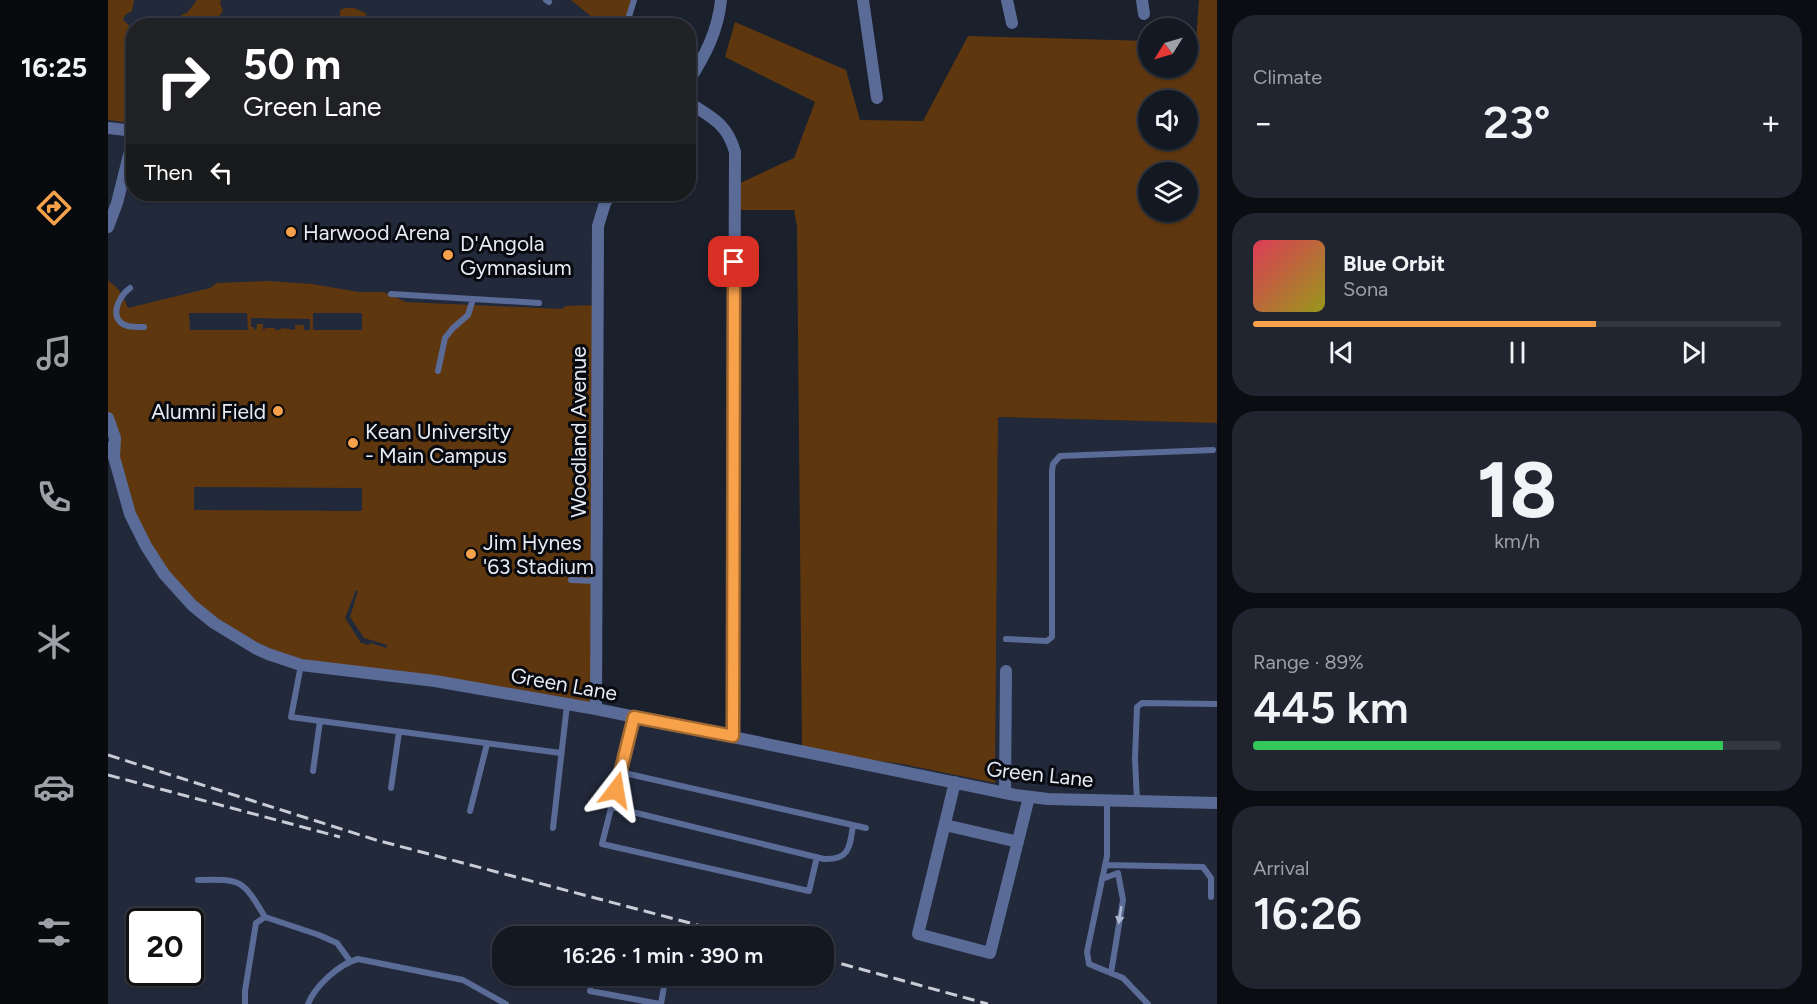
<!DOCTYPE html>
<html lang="en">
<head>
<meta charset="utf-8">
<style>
  :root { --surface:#141822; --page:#21252f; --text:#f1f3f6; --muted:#9da0a5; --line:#333740; --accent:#f8a14b }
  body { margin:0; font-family:Figtree,sans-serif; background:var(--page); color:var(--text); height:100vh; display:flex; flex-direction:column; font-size:22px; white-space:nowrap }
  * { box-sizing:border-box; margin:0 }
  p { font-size:20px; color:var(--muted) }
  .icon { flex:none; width:33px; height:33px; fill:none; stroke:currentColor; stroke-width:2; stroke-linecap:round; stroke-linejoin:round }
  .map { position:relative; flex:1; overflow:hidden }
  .side { display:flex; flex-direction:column; gap:15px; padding:15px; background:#0b0d13; width:600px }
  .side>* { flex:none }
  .banner { position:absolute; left:18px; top:18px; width:570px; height:183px; border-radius:24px; box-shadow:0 2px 4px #0004,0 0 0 2px var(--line); background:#202124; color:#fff; overflow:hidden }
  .needle { width:39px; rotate:233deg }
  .fabs { position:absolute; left:1030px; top:18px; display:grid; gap:12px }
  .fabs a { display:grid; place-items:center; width:60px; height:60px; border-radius:50%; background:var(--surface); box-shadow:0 2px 4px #0004,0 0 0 2px var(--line); font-size:30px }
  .speed { position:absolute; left:18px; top:908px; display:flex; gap:12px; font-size:30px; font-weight:700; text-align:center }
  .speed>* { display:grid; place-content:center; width:78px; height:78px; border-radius:50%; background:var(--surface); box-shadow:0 2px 4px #0004,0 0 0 2px var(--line); line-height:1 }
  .speed .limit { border:3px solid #111; border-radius:9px; background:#fff; color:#111 }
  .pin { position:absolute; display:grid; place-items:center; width:51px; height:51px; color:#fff; margin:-26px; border-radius:12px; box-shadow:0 3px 9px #0006 }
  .me { position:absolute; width:66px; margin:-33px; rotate:14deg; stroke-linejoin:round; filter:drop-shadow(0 0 4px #0008) }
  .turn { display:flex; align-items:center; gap:21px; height:126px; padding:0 18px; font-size:27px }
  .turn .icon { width:78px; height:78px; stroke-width:2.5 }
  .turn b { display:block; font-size:42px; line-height:51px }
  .then { display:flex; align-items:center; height:57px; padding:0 18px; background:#0003; gap:12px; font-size:22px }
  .big { font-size:45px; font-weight:600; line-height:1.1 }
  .side .card { flex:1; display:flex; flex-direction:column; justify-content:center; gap:9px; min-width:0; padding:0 21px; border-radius:24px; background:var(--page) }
  .side .dial { align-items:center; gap:0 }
  .dial b { font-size:78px; line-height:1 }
  .song { display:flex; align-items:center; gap:18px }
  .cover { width:72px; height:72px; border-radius:9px; background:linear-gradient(135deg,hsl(350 70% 55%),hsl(60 70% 35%)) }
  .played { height:6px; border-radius:3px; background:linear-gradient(90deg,var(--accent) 65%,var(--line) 65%) }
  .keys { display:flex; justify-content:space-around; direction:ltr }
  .heat { display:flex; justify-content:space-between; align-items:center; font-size:33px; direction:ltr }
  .charge { height:9px; border-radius:4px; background:linear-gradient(90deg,#34c759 89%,var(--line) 0) }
  .trip { position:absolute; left:384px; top:926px; width:342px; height:60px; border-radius:24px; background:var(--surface); box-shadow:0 2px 4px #0004,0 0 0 2px var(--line); font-weight:600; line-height:60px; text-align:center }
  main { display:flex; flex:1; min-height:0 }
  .dock { display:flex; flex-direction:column; width:108px; justify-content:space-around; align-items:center; background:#080a0e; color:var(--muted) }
  .dock .icon { width:42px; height:42px }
  .dock .active { color:var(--accent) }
  .dock b { font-size:27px; color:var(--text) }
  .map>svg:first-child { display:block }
  .built { fill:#22293b; fill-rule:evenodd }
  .green { fill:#5e370e; fill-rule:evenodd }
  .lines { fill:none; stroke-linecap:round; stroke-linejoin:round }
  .lane { stroke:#5a6b98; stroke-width:6 }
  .street { stroke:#5a6b98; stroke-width:12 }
  .rail { stroke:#c8ccd5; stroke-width:3; stroke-dasharray:12 6; stroke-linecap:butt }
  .oneway { fill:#afb8cf }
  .route-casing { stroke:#a16931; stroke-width:15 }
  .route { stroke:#f8a14b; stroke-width:10 }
  .poi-dot { fill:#f8a14b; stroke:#080a10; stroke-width:2 }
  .labels { text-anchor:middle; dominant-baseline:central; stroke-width:6; stroke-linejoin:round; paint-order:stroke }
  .poi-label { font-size:21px; fill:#e7ebf4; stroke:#080a10; text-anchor:start }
  .street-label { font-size:21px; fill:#e7ebf4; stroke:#080a10 }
</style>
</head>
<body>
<main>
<nav class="dock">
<b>16:25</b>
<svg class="icon active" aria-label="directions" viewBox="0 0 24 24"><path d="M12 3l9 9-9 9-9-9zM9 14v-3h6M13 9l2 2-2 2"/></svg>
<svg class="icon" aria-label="music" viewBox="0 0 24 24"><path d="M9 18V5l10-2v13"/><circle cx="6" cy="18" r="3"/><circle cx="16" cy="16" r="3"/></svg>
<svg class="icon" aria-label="phone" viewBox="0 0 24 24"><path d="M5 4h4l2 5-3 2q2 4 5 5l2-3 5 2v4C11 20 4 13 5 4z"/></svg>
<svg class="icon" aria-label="climate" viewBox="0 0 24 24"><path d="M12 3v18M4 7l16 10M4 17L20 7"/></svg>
<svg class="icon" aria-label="car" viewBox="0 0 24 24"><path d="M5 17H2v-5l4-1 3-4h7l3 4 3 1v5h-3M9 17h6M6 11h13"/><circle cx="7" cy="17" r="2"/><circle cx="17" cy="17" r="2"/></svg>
<svg class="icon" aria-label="filters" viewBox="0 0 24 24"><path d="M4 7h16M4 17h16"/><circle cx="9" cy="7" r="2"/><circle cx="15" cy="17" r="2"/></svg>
</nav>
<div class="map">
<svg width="1109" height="1004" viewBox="0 0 1109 1004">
  <rect width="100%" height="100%" fill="#1b202d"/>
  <!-- built -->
  <path class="built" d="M0,0H526L518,25L26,26V194H503L493,214L488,709L794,764L887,783L890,417L1109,423V1004H0ZM32,921H82V972H32ZM394,936H716V975H394Z"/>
  <!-- green -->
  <path class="green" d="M0,0H26L24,11L17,15L15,20L25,29V58L18,106L25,120L24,123L0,120Z
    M89,0H113L112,3L115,11L107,21L108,25H64H68L73,15L79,13Z
    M463,0H526L518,25L495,26Z
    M1091,0H1109V423L890,417L887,783L794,764L694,751L689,227L686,210H631L632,183L686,158L707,102L617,57L627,22L738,70L752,120L815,121L860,36L1041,41V68H1080V43H1088ZM1041,100H1080V140H1041ZM1041,172H1080V212H1041Z
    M237,8H246L258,13L257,25H225L232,18V10Z
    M0,281C10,286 16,297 20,308L102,288L109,283L160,281L204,284L251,292H276L298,302L454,309L458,306L490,305L488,709L174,659L84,605L28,528L0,418ZM81,313H139L140,330H82ZM205,313H254V330H205ZM143,318L202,319V330H196V325H187V330L173,328L172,330H167V328H158L155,330V324H149L148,330L146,329V327H143ZM86,487L254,488V511L86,510ZM248,590L250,591L242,617L256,638L279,645V648L262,643L261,645L253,643L237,618Z"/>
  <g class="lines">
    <!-- lane -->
    <path class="lane" d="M438,0L441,2
      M518,26L526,0
      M22,288C9,297 0,321 20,326C25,327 31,327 36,327
      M283,294L431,303
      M330,371L337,338L345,328L360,315L365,299
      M463,580L488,581
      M898,639L939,641L944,637V471L945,464L952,456L1105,450
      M193,665L183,717L453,753
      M526,717L494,844L701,891L709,857
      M205,771L212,721
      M512,772L758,828
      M283,788L291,732
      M999,801V856L979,952L981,964L1015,978L1040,1004
      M1029,801L1027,759L1029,707L1034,703L1109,704
      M504,807L716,859C742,860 742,846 745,825
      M362,811L379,744
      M445,828L459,705
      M997,865L1095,867L1103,878V897
      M994,879L1010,873L1015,900L1003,973
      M90,880C134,879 134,879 157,917
      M485,975L482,991L552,1004
      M137,1004V991L148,923L157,917L211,935L229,943L242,961
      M200,1004C207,986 231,964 250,959L355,980L398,1004
      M553,1004L558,975"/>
    <!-- street -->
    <path class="street" d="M755,0L769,98
      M899,0L904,23
      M1034,0L1036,14
      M580,82C597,56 610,31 613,0
      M580,102C604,118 619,123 627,152L625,736
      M0,128L26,131
      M0,227L9,203L26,135
      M0,418L7,438L6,457
      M0,448L6,457L22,514L38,546L56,574L84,605L106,623L147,648L160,654L193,665L327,681L488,709L907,795L940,799L1109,803
      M488,709L490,226L497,203L503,194
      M847,782L810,934L882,953L921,797
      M897,793L898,671
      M837,825L910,842"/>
    <!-- rail -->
    <path class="rail" d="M0,755L268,840L631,936
      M0,775L232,837
      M716,959L880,1004"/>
  </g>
  <!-- one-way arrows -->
  <defs><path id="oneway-solid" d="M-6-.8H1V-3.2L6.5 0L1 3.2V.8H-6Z" transform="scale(1.5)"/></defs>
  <use class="oneway" href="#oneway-solid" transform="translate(1012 915) rotate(99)"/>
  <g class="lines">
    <!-- route casing -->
    <g class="route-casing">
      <path id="route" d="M508,790L526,717L625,736L626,262"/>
    </g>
    <!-- route -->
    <use href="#route" class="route"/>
  </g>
  <!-- markers -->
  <g class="poi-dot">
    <circle cx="183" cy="232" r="6"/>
    <circle cx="340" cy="255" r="6"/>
    <circle cx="170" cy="411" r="6"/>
    <circle cx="245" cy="443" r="6"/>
    <circle cx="363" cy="554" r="6"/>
  </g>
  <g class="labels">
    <!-- poi labels -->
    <g class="poi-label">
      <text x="195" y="232">Harwood Arena</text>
      <text x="352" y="243">D'Angola<tspan x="352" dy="24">Gymnasium</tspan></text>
      <text x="158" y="411" text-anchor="end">Alumni Field</text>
      <text x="257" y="431">Kean University<tspan x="257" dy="24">- Main Campus</tspan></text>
      <text x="375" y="542">Jim Hynes<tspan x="375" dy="24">'63 Stadium</tspan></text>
    </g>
    <!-- street labels -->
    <g class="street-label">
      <text transform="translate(470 432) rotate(-90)">Woodland Avenue</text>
      <text transform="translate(456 684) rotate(10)">Green Lane</text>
      <text transform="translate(932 774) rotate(6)">Green Lane</text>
    </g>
  </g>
</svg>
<div class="fabs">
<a><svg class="needle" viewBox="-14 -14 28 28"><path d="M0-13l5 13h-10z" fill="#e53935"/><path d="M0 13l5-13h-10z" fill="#9da0a5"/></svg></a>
<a><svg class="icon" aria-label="sound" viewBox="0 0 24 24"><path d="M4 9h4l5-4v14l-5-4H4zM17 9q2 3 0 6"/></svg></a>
<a><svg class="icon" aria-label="layers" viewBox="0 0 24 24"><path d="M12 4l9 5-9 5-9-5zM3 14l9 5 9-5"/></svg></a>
</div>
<div class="speed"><div class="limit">20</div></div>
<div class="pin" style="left:626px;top:262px;background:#d93025"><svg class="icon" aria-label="arrive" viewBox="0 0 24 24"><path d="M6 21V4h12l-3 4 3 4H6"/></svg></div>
<svg class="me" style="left:508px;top:790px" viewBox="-20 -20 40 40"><path d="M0-17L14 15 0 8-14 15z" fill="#f8a14b" stroke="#fff" stroke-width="4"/></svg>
<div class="trip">16:26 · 1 min · 390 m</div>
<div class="banner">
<div class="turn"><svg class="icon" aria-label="right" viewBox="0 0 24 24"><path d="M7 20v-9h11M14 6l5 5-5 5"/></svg><div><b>50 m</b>Green Lane</div></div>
<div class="then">Then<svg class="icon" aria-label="left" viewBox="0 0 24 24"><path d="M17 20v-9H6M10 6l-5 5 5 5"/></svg></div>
</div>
</div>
<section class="side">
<div class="card"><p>Climate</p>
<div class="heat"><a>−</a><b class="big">23°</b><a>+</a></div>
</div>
<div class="card">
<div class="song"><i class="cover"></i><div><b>Blue Orbit</b><p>Sona</p></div></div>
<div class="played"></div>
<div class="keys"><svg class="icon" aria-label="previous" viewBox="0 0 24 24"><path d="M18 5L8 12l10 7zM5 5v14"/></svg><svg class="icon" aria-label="pause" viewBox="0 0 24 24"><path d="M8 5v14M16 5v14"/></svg><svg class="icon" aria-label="next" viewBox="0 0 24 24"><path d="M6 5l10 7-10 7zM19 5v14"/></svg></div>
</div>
<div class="card dial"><b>18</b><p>km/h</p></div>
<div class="card"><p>Range · 89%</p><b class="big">445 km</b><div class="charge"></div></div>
<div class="card"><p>Arrival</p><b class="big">16:26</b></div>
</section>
</main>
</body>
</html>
